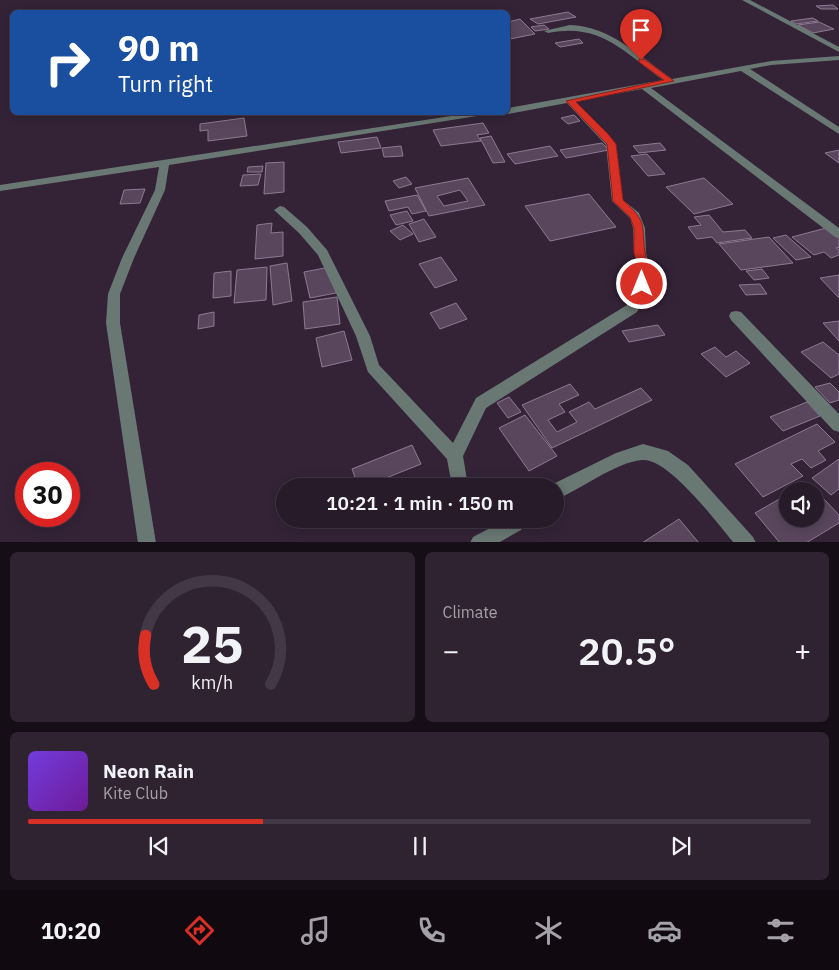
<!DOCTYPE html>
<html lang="en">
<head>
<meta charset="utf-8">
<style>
  :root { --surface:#271a29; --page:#2f2331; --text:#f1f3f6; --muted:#a4a1a8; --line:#433846; --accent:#d93025 }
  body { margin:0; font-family:"IBM Plex Sans",sans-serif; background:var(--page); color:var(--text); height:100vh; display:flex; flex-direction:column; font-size:19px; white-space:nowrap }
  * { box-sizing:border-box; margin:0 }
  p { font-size:16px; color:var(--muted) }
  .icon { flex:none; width:28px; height:28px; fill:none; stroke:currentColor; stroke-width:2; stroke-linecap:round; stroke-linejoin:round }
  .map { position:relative; height:542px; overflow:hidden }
  .drawer { display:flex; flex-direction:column; gap:10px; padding:10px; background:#150e17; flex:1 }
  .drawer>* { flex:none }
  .hud { position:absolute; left:10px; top:10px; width:500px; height:105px; border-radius:8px; box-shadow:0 2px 12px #0003,0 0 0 1px var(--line); background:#1a4fa0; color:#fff; overflow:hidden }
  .controls { position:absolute; left:779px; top:482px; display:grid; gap:10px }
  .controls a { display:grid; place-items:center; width:45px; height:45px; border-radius:50%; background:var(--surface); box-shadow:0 2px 12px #0003,0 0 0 1px var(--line); font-size:25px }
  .speed { position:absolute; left:15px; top:462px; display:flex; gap:10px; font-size:25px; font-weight:700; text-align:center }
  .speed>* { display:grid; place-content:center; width:65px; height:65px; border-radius:50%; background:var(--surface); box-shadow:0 2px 12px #0003,0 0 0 1px var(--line); line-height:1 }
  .speed .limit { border:8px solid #d22; background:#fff; color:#111 }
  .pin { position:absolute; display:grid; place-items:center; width:42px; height:42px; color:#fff; margin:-51px -21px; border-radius:50% 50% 50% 0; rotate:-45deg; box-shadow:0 0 5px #0007 }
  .pin .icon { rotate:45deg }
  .me { position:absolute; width:55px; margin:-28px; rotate:0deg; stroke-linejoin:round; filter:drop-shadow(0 0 4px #0008) }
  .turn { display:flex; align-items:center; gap:18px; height:105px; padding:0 25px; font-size:22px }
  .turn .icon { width:65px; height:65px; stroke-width:2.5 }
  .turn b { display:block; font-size:35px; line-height:42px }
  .big { font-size:38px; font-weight:600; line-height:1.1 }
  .drawer .card { flex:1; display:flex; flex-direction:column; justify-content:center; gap:8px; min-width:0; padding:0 18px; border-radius:8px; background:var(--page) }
  .drawer .dial { align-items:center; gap:0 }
  .dial svg { height:130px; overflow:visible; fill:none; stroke:var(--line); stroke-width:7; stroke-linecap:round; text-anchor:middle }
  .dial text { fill:var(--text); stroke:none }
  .song { display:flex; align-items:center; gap:15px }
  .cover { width:60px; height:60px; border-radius:8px; background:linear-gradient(135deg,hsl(260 70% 55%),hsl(280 70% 35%)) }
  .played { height:5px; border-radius:2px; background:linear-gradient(90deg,var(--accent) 30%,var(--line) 30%) }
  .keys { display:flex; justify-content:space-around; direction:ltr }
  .heat { display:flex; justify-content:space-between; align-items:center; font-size:28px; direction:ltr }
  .drawer .tiles { flex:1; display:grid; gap:10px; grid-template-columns:1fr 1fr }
  .card:last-child { grid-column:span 2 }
  .trip { position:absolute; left:276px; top:478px; width:288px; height:50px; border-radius:25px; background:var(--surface); box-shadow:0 2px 12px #0003,0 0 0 1px var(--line); font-weight:600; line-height:50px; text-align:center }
  .menu { display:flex; height:80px; justify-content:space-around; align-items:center; background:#100a10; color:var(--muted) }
  .menu .icon { width:35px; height:35px }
  .menu .selected { color:var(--accent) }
  .menu b { font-size:22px; color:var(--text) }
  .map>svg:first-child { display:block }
  .building { fill:#59465d; stroke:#8e7992; fill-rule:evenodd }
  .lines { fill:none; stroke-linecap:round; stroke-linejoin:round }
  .minor { fill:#697873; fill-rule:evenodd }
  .route { fill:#d93025; stroke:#8d1f18 }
</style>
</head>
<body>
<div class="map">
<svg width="839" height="543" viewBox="0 0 839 543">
  <rect width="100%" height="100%" fill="#342337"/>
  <!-- building -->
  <path class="building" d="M833,5L838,9H821L816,6Z
    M568,12L576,17L538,24L530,19Z
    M813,18L818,21L796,24L791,21Z
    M520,19L535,34L510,39L508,36V22Z
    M819,22L834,29L813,33L798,25Z
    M544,25L549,29L535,31L531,27Z
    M579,39L583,43L560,47L555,43Z
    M574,115L580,121L568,124L561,118Z
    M244,118L247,136L208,141V130L200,131V124Z
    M483,123L489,133L477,135L481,141L441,146L433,130Z
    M491,136L505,162L493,163L480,138Z
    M377,137L381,148L341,153L338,142Z
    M602,143L609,150L566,158L560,150Z
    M660,143L666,150L639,153L633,146Z
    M401,146L403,156L384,157L382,148Z
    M550,146L558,156L515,164L507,154Z
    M839,150V163L825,153Z
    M647,154L665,174L648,176L631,156Z
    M284,162V192L264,194L266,163Z
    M263,166L262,172H247L248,167Z
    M261,174L258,185L240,186L243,175Z
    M406,177L412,184L399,188L393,181Z
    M468,178L485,205L429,216L415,188ZM460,190L468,201L444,206L437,196Z
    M704,178L733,204L694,214L666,187Z
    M145,189L140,203L120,204L124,190Z
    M589,194L616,227L550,241L525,206Z
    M417,195L426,211L412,214L408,207L389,211L385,201Z
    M407,211L413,221L396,225L390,215Z
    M709,215L723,232L745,230L752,238L717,243L712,237L697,239L688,227L701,225L694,217Z
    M424,219L436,237L419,242L409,224Z
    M272,223L271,233L283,232V256L255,259L257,225Z
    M403,225L413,234L400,240L390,231Z
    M826,228L839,238V247L836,248L839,250V255L831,258L824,252L814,255L792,237Z
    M786,235L811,257L796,260L773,238Z
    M769,237L793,263L741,270L719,244Z
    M441,257L457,280L435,288L419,264Z
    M287,263L292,301L273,305L270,266Z
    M267,267L266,300L234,303L237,270Z
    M330,267L336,293L310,298L304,272Z
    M762,269L769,278L754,280L746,271Z
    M231,271V296L213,298L214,273Z
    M839,275V298L820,278Z
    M760,284L767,294L746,295L739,285Z
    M337,297L340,324L305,329L303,302Z
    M456,303L467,319L440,329L430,313Z
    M214,312V326L198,329L199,315Z
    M839,321V341L823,323Z
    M658,325L665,335L629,342L622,331Z
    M344,331L352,360L322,367L316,338Z
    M823,342L839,355V374L831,378L801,352Z
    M715,347L726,357L736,351L750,363L726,377L701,354Z
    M830,383L839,392V400L830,403L815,387Z
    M570,384L579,395L559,404L565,412L548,420L557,432L577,422L569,412L589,402L595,409L641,388L652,400L552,448L522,405Z
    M509,397L521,412L508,418L497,403Z
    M807,402L820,416L783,431L770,417Z
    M525,415L557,456L529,471L499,428Z
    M817,424L835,442L818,451L826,460L811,468L802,459L791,464L803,476L763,497L735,464Z
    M412,445L421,464L366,486H358L352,469Z
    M839,459V489L831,495L812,478Z
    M788,494V519H815V504L824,499L839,515V523L806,543H780L755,513Z
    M679,519L699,543H642Z"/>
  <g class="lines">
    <!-- minor -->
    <path class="minor" d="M742,0H750L839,47V52Z
      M570,25C610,26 641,57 672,79L771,61L839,56V60L771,65L750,69L839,127V134L741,71L651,88L839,228V238L835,237L642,89L575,101L616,144L623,200L639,213L645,228L646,253L650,270L648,284L639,308L637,312L486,408L463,456L468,486H452L447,459L368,372L356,336L318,255L299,233L274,210L280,206L284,207L307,227L327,250L370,336L379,365L453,443L476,398L627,305L636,284L638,270L634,253L633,228L630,218L612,201L606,145L567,103L508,114L504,112H508V108L663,80C624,52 600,22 548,33L544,31Z
      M477,112H502L169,165L165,190L134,258L120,294V323L156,543H138L106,323L108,294L122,258L155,190L159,167L0,191V185Z
      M736,311L741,312L839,414V432L833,430L731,320L729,316L731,312Z
      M643,444L668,451L688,465L753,537L756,543H734C717,523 668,457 642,460C616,462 580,490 555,500V486H549L616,453Z
      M507,519H529L521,530L498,543H470L473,537Z"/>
  </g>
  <!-- route -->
  <path class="route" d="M639,59H644L674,81L576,102L608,134L616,144L623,200C648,223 641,223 645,253C647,265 650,272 647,284L642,289L636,284L639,270L634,253V228L630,217L613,201L607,144L566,101L664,80L639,62Z"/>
</svg>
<div class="controls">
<a><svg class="icon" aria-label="sound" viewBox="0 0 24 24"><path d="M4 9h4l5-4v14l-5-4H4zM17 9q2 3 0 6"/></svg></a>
</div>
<div class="speed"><div class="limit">30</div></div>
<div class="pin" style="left:641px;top:60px;background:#d93025"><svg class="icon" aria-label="arrive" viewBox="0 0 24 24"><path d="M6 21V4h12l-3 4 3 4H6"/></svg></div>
<svg class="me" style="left:642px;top:284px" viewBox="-20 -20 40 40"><circle r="17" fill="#d93025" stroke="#fff" stroke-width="3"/><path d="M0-11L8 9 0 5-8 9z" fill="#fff"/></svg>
<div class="trip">10:21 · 1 min · 150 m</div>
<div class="hud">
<div class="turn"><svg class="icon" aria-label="right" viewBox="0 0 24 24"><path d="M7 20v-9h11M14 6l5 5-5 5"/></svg><div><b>90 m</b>Turn right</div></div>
</div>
</div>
<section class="drawer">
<div class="tiles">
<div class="card dial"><svg viewBox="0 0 100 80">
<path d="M14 69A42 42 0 1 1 86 69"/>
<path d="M14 69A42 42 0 0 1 9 39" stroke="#d93025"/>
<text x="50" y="56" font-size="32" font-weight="700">25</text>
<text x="50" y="72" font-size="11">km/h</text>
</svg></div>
<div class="card"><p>Climate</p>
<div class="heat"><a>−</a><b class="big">20.5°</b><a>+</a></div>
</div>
<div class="card">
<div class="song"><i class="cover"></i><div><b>Neon Rain</b><p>Kite Club</p></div></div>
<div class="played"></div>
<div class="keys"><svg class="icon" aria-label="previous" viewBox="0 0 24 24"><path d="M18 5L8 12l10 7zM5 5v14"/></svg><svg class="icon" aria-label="pause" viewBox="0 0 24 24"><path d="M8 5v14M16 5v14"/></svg><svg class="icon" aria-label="next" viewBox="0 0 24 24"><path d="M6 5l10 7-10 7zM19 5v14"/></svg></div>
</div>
</div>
</section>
<nav class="menu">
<b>10:20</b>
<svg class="icon selected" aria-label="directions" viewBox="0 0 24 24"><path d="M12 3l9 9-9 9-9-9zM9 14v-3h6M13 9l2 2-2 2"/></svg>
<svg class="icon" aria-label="music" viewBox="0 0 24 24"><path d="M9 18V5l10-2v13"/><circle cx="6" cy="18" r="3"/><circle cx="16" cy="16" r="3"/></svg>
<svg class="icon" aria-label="phone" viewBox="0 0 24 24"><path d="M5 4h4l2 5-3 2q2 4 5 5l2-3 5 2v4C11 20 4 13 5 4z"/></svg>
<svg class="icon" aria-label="climate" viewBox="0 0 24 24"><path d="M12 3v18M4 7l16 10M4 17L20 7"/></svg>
<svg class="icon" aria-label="car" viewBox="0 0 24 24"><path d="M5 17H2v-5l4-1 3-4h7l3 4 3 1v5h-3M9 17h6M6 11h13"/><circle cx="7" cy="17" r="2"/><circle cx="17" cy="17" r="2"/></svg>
<svg class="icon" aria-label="filters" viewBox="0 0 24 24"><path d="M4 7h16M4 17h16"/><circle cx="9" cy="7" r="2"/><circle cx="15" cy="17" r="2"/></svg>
</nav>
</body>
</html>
